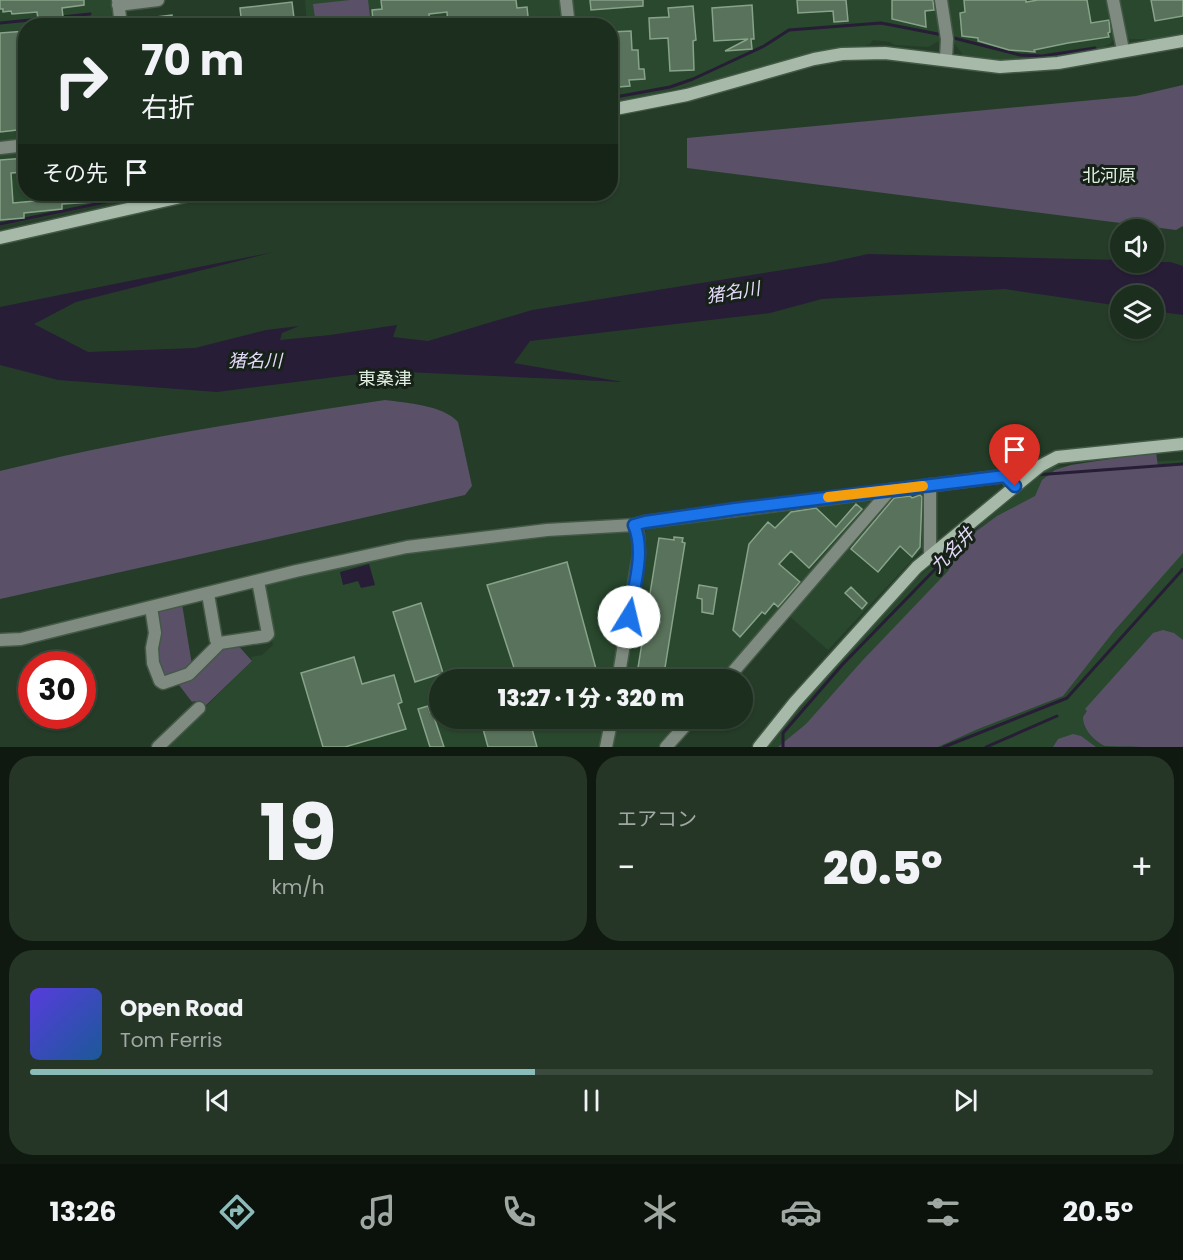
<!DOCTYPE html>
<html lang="ja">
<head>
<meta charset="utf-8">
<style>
  :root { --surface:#1c2e1e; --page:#253627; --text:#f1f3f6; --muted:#a0a8a4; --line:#3a4a3c; --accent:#8bbbb9 }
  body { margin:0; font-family:Poppins,"Noto Sans JP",sans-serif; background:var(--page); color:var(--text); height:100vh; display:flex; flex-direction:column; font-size:22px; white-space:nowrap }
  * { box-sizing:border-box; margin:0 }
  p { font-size:20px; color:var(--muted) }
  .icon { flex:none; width:33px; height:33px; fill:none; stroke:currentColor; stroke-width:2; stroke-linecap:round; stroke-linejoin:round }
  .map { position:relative; height:747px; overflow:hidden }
  .details { display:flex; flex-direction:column; gap:9px; padding:9px; background:#0f1910; flex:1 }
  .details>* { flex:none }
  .guide { position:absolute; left:18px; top:18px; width:600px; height:183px; border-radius:24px; box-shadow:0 2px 4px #0004,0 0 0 2px var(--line); background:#1c2e1e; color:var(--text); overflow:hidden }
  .controls { position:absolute; left:1110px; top:219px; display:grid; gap:12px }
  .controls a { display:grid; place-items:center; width:54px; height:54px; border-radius:50%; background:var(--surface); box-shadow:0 2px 4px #0004,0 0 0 2px var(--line); font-size:30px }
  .speed { position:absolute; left:18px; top:651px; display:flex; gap:12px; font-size:30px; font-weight:700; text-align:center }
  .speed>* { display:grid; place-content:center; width:78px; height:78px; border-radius:50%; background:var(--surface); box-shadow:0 2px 4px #0004,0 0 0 2px var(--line); line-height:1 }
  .speed .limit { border:9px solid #d22; background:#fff; color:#111 }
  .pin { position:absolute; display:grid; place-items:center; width:51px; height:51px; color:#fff; margin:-62px -26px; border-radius:50% 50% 50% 0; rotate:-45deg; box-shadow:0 0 6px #0007 }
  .pin .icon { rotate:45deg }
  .me { position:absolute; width:66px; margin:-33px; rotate:9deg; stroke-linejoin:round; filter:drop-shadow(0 0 4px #0008) }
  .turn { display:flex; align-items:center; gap:21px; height:126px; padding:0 24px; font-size:27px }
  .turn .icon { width:78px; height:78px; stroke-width:2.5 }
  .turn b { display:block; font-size:42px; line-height:51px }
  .then { display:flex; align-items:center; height:57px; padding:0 24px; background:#0003; gap:12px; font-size:22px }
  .big { font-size:45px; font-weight:800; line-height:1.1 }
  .details .card { flex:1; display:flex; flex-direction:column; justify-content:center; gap:9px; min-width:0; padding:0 21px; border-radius:24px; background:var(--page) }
  .details .dial { align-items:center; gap:0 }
  .dial b { font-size:78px; line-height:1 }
  .song { display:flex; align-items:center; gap:18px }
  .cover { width:72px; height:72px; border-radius:9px; background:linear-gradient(135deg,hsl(250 70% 55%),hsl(210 70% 35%)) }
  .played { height:6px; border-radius:3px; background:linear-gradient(90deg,var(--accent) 45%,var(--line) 45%) }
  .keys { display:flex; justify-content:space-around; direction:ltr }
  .heat { display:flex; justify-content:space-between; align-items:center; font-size:33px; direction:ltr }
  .details .tiles { flex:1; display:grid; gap:9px; grid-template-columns:1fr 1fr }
  .card:last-child { grid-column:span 2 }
  .trip { position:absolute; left:429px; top:669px; width:324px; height:60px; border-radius:30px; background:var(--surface); box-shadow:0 2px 4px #0004,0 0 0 2px var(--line); font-weight:800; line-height:60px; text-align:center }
  .tabs { display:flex; height:96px; justify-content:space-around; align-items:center; background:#0b120c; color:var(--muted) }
  .tabs .icon { width:42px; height:42px }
  .tabs .on { color:var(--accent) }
  .tabs b { font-size:27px; color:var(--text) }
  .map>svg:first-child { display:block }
  .built { fill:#29482d }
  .green { fill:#5a5168 }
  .water { fill:#271d36 }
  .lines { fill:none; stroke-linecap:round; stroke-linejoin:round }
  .stream { stroke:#271d36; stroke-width:3 }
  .building { fill:#59725b; stroke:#87a389; stroke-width:1.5 }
  .street-casing { stroke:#435946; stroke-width:15 }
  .secondary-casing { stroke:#435946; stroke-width:15 }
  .street { stroke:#7f8b80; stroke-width:12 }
  .secondary { stroke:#a7baa9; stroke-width:12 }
  .route-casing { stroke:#114b97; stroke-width:15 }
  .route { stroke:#1a73e8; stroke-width:10 }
  .slow { stroke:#f59e0b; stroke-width:10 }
  .labels { text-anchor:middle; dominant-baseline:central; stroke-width:6; stroke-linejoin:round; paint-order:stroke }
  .neighbourhood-label { font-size:18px; fill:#e0efe1; stroke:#162117 }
  .water-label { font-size:18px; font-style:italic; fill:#e6dafa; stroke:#162117 }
</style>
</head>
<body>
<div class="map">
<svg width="1183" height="747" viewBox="0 0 1183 747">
  <rect width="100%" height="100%" fill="#253d28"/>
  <!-- built -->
  <path class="built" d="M0,0H112L115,25L26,26L25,140L0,143Z
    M305,0H564L567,25H307Z
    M571,0H1183V36L1154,42L1143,39H1130L1125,37L1113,40L1110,44L1095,51L1060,58L993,62L963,55L955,44L939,41L928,47L894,45L890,42L873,40L870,44L865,46L831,50L694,85L611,104L610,26L573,25Z
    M25,151L26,194H122L115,202L0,226V153Z
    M1183,460V747H767L897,595L1050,467Z
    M920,491L926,496L923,548L828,650L788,615L892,496Z
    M867,499L871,505L718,679L624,680L647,526Z
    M630,530L633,531L634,554L613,679L440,680V718L606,719L600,747H161L178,734L252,661L251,657L262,655L273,645L262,583L408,550Z
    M618,719H683L658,747H613Z"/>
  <!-- green -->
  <path class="green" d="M350,0H368L371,25H316L313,4Z
    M1183,85V226L1176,230L687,168V138L1136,96Z
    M385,400C406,403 443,405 458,422L472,486L465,495L0,599V471C127,439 255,420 385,400Z
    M1156,452L1158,467L1183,464V553L1114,631L1063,696L978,729L938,747H778L806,724L862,661L948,571L966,539L997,516L1035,496L1042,480L1055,470L1071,465Z
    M182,604L192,665L186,673L161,678L155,664L154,611Z
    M1163,630L1174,633L1183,640V747C1170,747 1113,747 1105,746C1094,741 1083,729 1083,717L1087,711L1085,709L1153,633Z
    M235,642L252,661L202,709L195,701L192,702L179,685L224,644Z
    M1073,734L1081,736L1096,747H1053L1058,739Z"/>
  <!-- water -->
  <path class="water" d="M274,252L76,302L34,324L88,352L195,348L266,330L299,326L282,333L280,340L330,335L397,325L393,337L428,341L532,310L827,263L868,254L1120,260V262H1170L1183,266V315L1154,311V296H1120V306L1005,289L822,299L770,313L530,341L514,363L623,382L383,371L217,392L58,380L0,365V307Z
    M369,564L375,585L361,588L358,581L343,585L340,572Z"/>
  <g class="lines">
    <!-- stream -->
    <path class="stream" d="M61,17L90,14
      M0,23L40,19
      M950,37L1020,55L1042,56L1095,48
      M610,98L670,87L693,79L764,46L789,30L881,23L943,35
      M0,224L111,201
      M1035,475L1183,464
      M783,747V733L842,665L982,521
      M944,747L1067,698L1183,569
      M986,747L1057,716"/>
  </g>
  <!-- building -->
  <path class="building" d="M0,0H84V5L62,8L64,26H39L37,12L12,14L11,11L3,12V9H0Z
    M381,0H516L517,8L527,7L529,26H448L447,12L429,14L430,26H394L393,19L373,21L372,10L382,9Z
    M590,0H643V6L591,10Z
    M797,0H846L848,21L834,22L833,11L798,13Z
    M892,0H933L934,10L925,11L926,27L892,19Z
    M964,0H1026V2L1038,0H1087L1091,23L1109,20L1110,32L1108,33L1109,37L1068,43L1034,50L1035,52L1009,50L978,41V38L962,36L960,13L965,12Z
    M1151,0H1183V16L1155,21Z
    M292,2L295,26H242L240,8Z
    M752,5L754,39H751L752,49L725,51L748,39L714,41L712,8Z
    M693,6L696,40L693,41L694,70L670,71L668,38L650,39L649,18L669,17L668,8Z
    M172,15L173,26H131V20Z
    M26,31V129L0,132V33Z
    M631,31L632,50H638L639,69H644L645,79L629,80L630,86L619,87V83H610V32Z
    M26,158V172L11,173L13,203L46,200L45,194H95L94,202L62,204V209L24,213V218L0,220V160Z
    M920,495L922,497L920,547L912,557L900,546L878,572L851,549L894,498L910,496L912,498Z
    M856,504L862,509L809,568L791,551L779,564L800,582L778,607L774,603L765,614L762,612L740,637L733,630L749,544L768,522L775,528L791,512L816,508L836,527Z
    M674,537L683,538L682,542L685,543L663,680H636L659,538L674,540Z
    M567,562L599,680H518L487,585Z
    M699,585L717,588L713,614L702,612V599L697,598Z
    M851,587L867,603L862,609L845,593Z
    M421,603L443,673L415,682L393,612Z
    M354,657L362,684L394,675L402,702L398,704L406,729L345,747H323L301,673Z
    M428,706L430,712L432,711L444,747H430L418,709Z
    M480,718H529L537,747H488Z"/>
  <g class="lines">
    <!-- street casing -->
    <g class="street-casing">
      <path id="street" d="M118,0L121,26
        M566,0L569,26
        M941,0L947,39L946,59
        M1113,0L1123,50
        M118,5L158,0
        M0,148L26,145
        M142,194L143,205
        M930,557V485
        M208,594L216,640L220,643L266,636L268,634L258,581
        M151,607L155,633L152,648L153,663L160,681L163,683L189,674L220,643
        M0,640L21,639L296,571L407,547L547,530L634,525L645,522L1004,476L1015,486
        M618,680L639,554L638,534L634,525
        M726,680L890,490
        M158,747L199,708
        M606,747L612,718
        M666,747L692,718"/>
    </g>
    <!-- secondary casing -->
    <g class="secondary-casing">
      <path id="secondary" d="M610,110L687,95L814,59L842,54L885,53L1000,67L1058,63L1183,41
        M0,238L194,194
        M759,747L795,702L917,567L1040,466L1057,457L1183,444"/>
    </g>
    <!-- street -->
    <use href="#street" class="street"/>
    <!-- secondary -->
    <use href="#secondary" class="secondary"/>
  </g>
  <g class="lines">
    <!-- route casing -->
    <g class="route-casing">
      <path id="route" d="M629,617C633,588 646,553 634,525L645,522L735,509L1005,476L1015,486"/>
    </g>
    <!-- route -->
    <use href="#route" class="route"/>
    <!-- slow -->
    <path class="slow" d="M828,497L923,486"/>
  </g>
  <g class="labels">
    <!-- neighbourhood labels -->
    <g class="neighbourhood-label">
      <text x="1109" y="175">北河原</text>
      <text x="385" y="378">東桑津</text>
    </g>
    <!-- water labels -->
    <g class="water-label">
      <text transform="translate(733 292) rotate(-9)">猪名川</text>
      <text x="255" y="360">猪名川</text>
      <text transform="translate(952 550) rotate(-46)">九名井</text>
    </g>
  </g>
</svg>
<div class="controls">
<a><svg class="icon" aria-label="sound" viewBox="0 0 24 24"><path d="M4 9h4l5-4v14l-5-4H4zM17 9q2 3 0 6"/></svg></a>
<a><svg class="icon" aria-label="layers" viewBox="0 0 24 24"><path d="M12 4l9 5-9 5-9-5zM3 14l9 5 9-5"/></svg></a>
</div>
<div class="speed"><div class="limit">30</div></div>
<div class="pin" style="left:1015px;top:486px;background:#d93025"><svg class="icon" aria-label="arrive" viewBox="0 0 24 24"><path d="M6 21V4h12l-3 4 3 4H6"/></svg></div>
<svg class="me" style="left:629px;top:617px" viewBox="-20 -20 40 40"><circle r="19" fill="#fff"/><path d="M0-13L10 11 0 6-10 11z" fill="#1a73e8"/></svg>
<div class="trip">13:27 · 1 分 · 320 m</div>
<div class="guide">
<div class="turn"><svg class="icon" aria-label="right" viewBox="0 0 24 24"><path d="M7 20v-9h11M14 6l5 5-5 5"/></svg><div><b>70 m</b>右折</div></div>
<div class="then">その先<svg class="icon" aria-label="arrive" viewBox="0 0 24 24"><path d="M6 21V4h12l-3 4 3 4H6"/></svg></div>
</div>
</div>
<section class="details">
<div class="tiles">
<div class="card dial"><b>19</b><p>km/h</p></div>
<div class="card"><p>エアコン</p>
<div class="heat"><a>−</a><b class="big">20.5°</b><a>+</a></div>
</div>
<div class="card">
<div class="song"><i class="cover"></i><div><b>Open Road</b><p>Tom Ferris</p></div></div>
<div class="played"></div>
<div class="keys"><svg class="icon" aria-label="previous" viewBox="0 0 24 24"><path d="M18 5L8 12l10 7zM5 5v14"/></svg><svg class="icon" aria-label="pause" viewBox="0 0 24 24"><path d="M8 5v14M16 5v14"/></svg><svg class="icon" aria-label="next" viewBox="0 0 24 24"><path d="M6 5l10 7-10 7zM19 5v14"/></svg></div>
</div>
</div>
</section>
<nav class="tabs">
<b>13:26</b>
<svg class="icon on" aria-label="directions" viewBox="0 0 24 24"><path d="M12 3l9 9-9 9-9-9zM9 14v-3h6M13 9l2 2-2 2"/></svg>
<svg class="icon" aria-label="music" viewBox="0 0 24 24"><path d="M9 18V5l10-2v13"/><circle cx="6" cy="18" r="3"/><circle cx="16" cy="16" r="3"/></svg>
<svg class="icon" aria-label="phone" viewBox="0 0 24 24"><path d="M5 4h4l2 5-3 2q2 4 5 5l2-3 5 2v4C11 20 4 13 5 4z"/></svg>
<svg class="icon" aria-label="climate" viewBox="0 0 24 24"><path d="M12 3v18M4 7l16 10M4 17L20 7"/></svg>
<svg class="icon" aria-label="car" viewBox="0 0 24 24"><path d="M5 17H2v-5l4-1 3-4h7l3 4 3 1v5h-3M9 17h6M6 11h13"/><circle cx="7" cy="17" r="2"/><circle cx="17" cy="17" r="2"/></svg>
<svg class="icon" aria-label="filters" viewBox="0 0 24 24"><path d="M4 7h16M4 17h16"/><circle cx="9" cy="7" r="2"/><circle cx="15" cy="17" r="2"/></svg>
<b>20.5°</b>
</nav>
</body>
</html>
